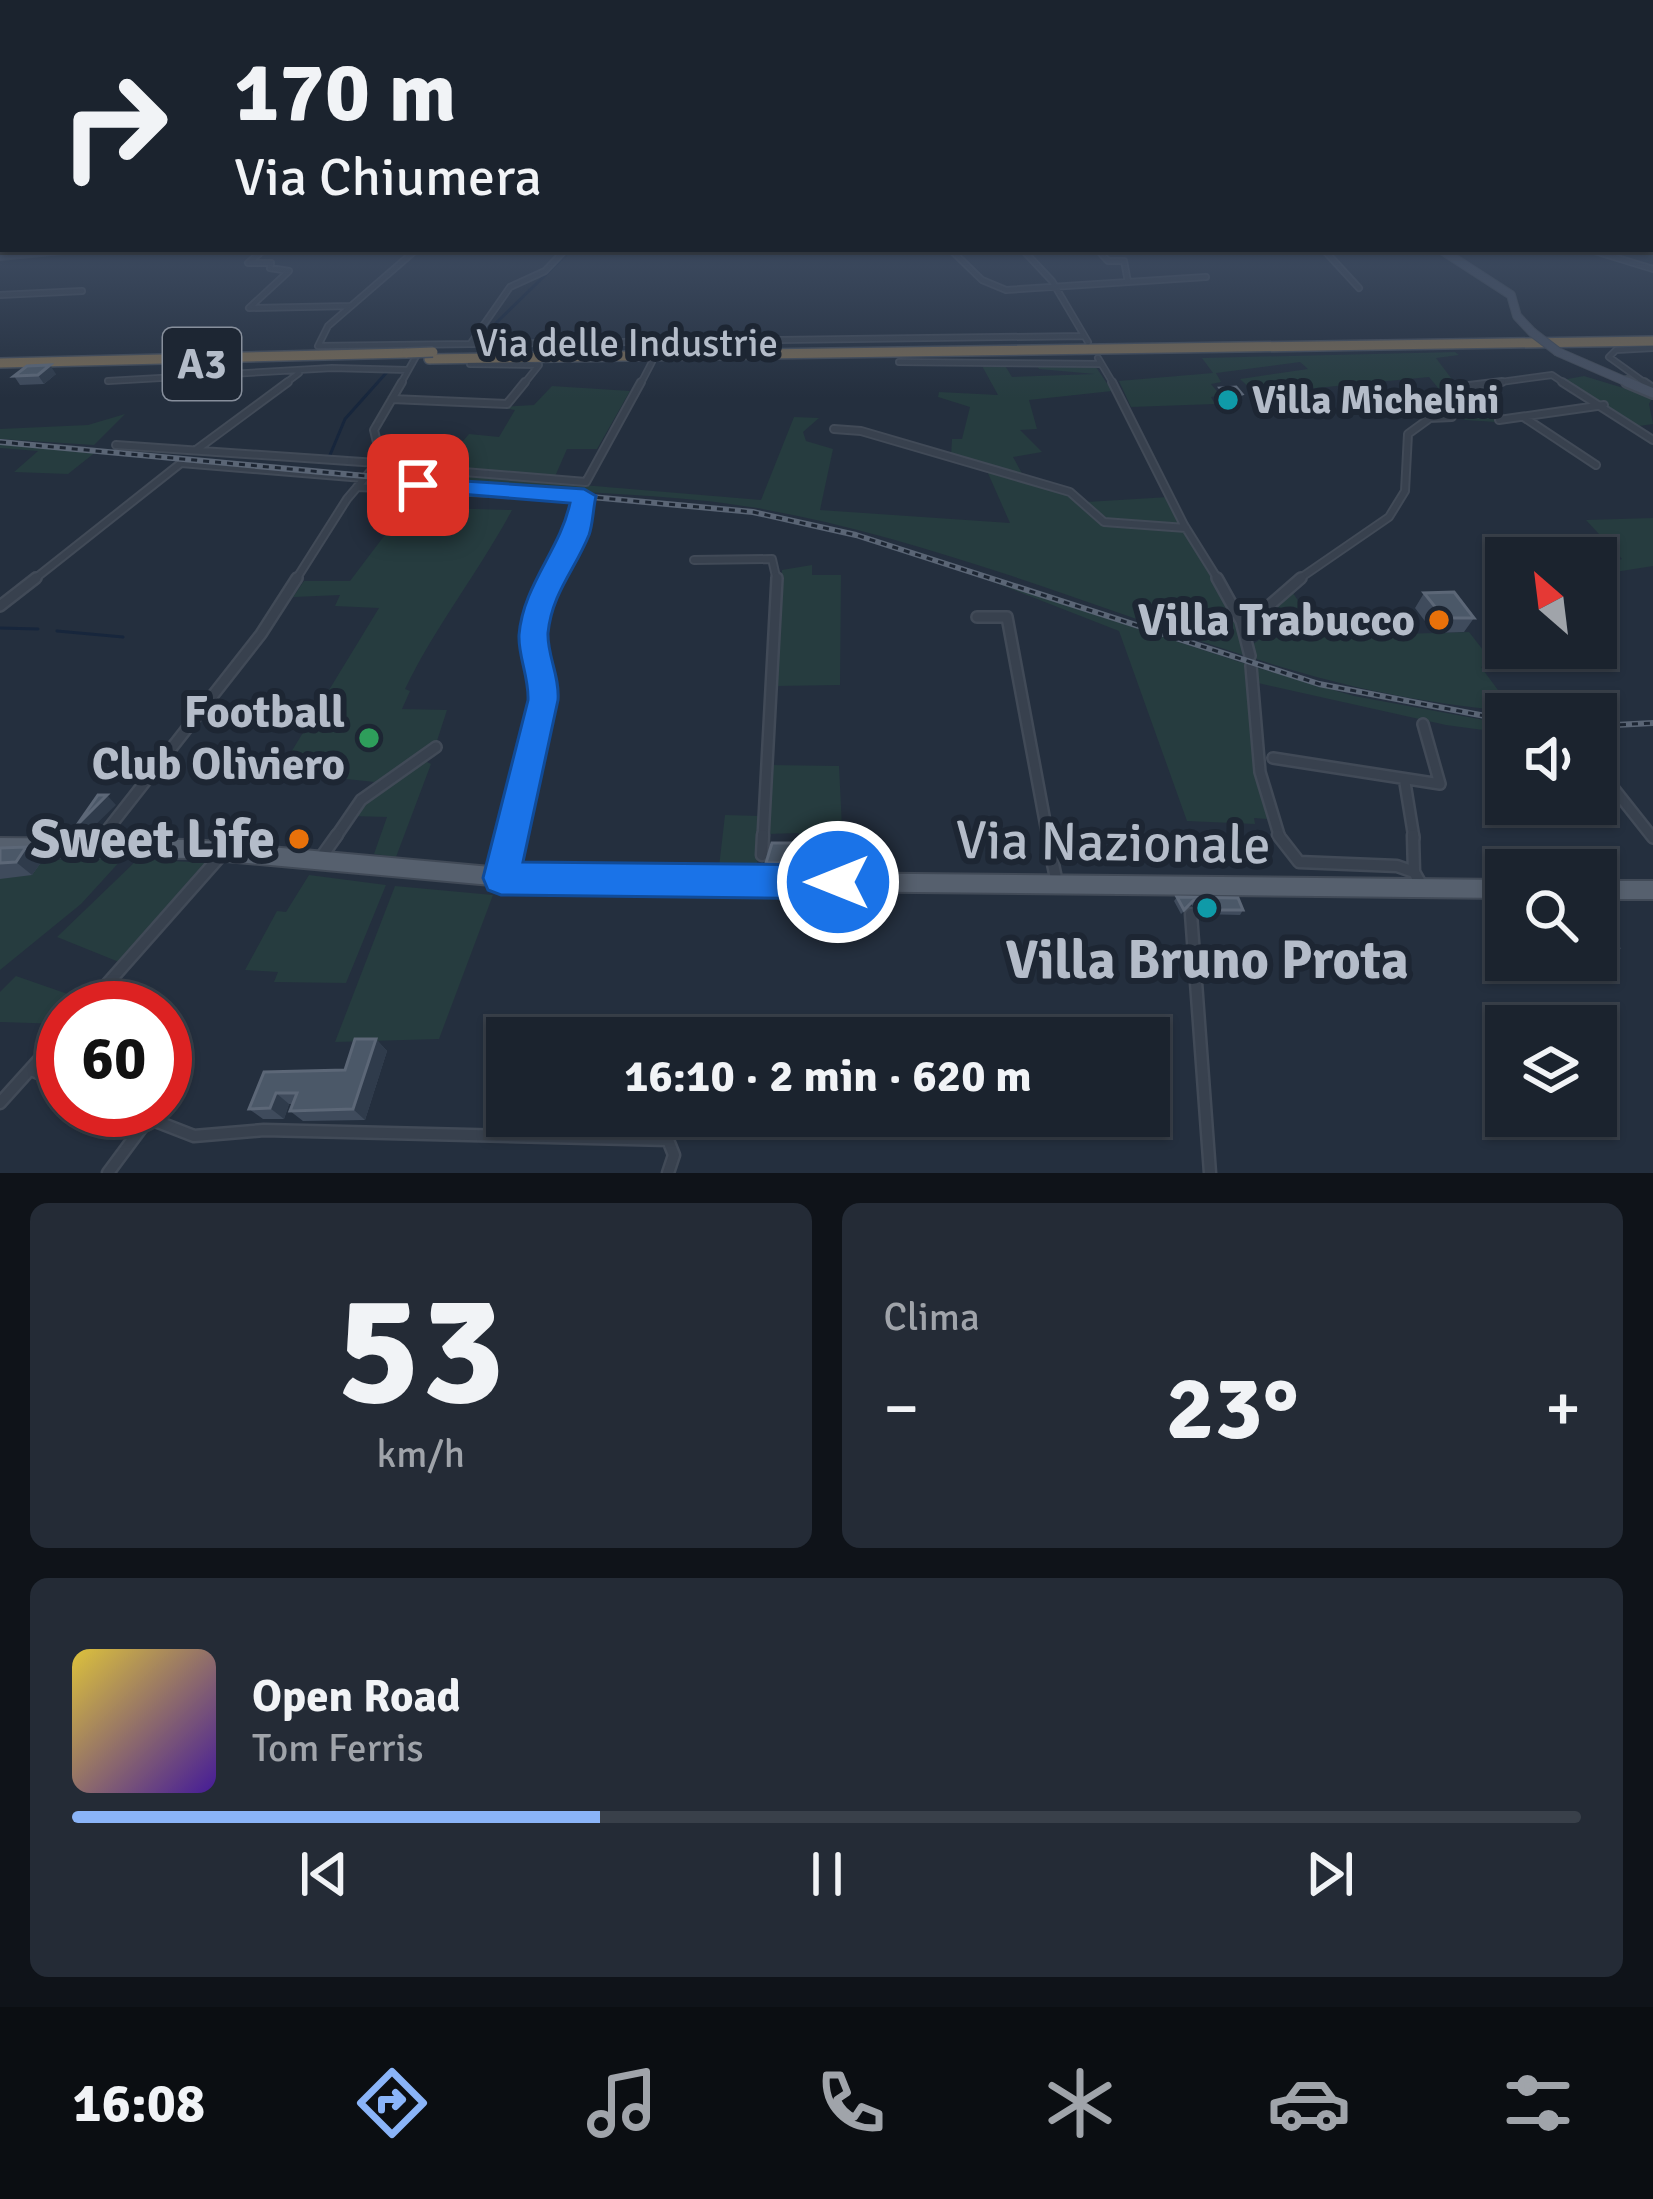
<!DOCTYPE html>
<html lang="it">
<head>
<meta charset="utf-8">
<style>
  :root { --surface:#1b232e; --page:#242b36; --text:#f1f3f6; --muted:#a0a4aa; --line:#39404a; --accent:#8ab4f8 }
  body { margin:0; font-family:Signika,sans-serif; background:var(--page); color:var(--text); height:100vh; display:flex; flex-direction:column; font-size:45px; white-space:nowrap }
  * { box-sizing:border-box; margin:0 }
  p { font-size:39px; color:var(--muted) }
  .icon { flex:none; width:66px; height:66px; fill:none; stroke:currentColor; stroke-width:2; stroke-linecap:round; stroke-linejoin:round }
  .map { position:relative; height:1173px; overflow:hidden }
  .sheet { display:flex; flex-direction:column; gap:30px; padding:30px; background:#0f1319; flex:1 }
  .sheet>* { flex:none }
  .hud { position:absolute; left:0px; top:0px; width:1653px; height:252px; box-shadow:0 3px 9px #0004,0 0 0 3px var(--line); background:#1b232e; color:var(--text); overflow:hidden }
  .needle { width:78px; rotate:332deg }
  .buttons { position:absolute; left:1485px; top:537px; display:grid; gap:24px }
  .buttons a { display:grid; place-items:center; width:132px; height:132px; border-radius:0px; background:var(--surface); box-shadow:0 3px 9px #0004,0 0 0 3px var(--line); font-size:60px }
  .speed { position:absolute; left:36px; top:981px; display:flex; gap:24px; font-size:60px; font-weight:700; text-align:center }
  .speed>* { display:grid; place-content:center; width:156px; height:156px; border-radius:50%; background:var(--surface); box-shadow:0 3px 9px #0004,0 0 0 3px var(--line); line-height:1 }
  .speed .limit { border:18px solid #d22; background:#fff; color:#111 }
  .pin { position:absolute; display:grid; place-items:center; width:102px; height:102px; color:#fff; margin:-51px; border-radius:24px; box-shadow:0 6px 18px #0006 }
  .me { position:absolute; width:132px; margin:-66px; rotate:270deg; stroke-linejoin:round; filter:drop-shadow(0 0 9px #0008) }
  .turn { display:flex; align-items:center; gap:42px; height:252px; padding:0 36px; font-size:54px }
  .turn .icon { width:156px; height:156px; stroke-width:2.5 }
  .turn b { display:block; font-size:84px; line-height:102px }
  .big { font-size:90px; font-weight:800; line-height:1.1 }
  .sheet .tile { flex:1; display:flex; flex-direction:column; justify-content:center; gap:18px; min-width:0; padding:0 42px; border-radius:18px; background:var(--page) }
  .sheet .dial { align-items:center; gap:0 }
  .dial b { font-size:156px; line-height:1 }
  .song { display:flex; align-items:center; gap:36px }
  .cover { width:144px; height:144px; border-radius:18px; background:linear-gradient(135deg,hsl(50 70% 55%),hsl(260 70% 35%)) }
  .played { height:12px; border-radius:6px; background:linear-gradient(90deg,var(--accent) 35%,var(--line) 35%) }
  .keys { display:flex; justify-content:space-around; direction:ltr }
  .heat { display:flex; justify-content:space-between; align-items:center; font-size:66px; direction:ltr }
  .sheet .tiles { flex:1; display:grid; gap:30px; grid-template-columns:1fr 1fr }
  .tile:last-child { grid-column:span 2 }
  .trip { position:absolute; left:486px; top:1017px; width:684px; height:120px; border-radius:0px; background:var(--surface); box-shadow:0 3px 9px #0004,0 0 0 3px var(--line); font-weight:800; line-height:120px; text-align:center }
  .tab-bar { display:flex; height:192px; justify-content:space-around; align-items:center; background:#0b0e12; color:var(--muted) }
  .tab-bar .icon { width:84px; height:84px }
  .tab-bar .on { color:var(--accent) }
  .tab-bar b { font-size:54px; color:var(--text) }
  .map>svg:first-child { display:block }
  .green { fill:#263c3f }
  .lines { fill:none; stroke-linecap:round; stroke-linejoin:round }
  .stream { stroke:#17263c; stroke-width:3 }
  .street-tunnel-far1 { stroke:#3a4453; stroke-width:9; stroke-dasharray:9 4.5; stroke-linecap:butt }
  .street-tunnel { stroke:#3a4453; stroke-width:10; stroke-dasharray:10 6; stroke-linecap:butt }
  .street-far3-casing { stroke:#414a57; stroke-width:8 }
  .street-far2-casing { stroke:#414a57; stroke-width:10 }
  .street-far1-casing { stroke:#414a57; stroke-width:14 }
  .street-casing { stroke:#414a57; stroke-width:15 }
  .secondary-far1-casing { stroke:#414a57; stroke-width:10 }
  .secondary-casing { stroke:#414a57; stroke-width:14 }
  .primary-casing { stroke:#414a57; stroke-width:22 }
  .highway-casing { stroke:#434c59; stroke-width:12 }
  .street-far3 { stroke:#38414e; stroke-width:4.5 }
  .street-far2 { stroke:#38414e; stroke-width:6 }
  .street-far1 { stroke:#38414e; stroke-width:9 }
  .street { stroke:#38414e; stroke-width:10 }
  .secondary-far1 { stroke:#465061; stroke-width:8 }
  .secondary { stroke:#465061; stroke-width:9 }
  .primary { stroke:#56606e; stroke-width:18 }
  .highway { stroke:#746855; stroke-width:9 }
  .rail-casing { stroke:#5a6575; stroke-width:6 }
  .rail { stroke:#1d2633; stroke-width:3; stroke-dasharray:6; stroke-linecap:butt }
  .secondary-bridge-casing { stroke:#414a57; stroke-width:10; stroke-linecap:butt }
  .highway-bridge-casing { stroke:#434c59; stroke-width:12; stroke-linecap:butt }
  .secondary-bridge { stroke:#465061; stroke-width:8 }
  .highway-bridge { stroke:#746855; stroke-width:9 }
  .wall { fill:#3f4b5c }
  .shaded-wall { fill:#2f3b4b }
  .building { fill:#4b5868; stroke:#5c6777; stroke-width:3 }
  .route { fill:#1a73e8; stroke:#114b97; stroke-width:3 }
  .culture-dot { fill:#0f9aa8; stroke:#1d2633; stroke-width:4.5 }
  .food-dot { fill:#e8710a; stroke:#1d2633; stroke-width:4.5 }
  .leisure-dot { fill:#2e9e5b; stroke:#1d2633; stroke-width:4.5 }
  .labels { text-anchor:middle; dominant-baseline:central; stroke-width:12; stroke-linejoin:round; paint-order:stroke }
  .far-street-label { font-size:39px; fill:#b4bcc9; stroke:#1d2633 }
  .far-poi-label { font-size:39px; font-weight:bold; fill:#b4bcc9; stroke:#1d2633; text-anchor:start }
  .shield { fill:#1d2633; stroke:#878f9c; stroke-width:3 }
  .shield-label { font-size:42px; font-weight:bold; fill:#b4bcc9 }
  .poi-label { font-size:45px; font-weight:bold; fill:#b4bcc9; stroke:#1d2633; text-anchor:end }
  .near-poi-label { font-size:54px; font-weight:bold; fill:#b4bcc9; stroke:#1d2633; text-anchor:end }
  .near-street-label { font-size:54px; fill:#b4bcc9; stroke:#1d2633 }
</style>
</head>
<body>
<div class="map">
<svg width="1653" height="1173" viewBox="0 0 1653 1173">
  <rect width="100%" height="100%" fill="#242f3e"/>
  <!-- green -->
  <path class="green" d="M1455,352L1459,355L1436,358L1469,402L1479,401L1496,422L1465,420L1429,377L1256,394L1240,379L1308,369L1300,362L1216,373L1221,382L1211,384L1220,395L1211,397L1215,404L1131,407L1119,381L1213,373L1202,358Z
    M981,364H1004L1012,377L1095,374L1039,369L1036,364L1096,367L1112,391L1029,400L1037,429L1020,430L1042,452L1013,457L1024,477L951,456L952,439H962L970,407L938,397L939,392L998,395Z
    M1584,376L1653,397L1649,404L1653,424L1639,426L1562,380Z
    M552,386L630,391L597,449H567L553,481L439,469L469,434L499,437L515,410L497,407L534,405Z
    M125,414L94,445L0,439V429L88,425Z
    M794,417L819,418L803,432L806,441L833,449L820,510L1010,523L987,471L1074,496L1106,526L1184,530L1243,625L1246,656C1086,604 923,537 757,508C643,488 513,497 405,470L761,500Z
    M0,444L97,451L68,474L14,472L38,451L0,448Z
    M1169,497L1182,525L1113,523L1086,502Z
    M406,507L512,510C478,573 436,625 405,689L410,691L402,709L447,710L436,744L375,782L279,772L379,608L335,606L340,595L293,597L304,581H350Z
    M1653,518V566L1596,575V566L1622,559L1586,520Z
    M812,565V575H841L840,685L776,686L782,570Z
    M986,579L1246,664L1267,819L1254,818L1255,824L1187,821L1119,631Z
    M1291,590L1319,632L1262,634L1252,628L1257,616Z
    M1469,632L1494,664L1481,667L1512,709L1591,714C1474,714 1364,694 1253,658V644L1262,638Z
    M1255,667L1354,696L1506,724V733L1446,725L1258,683Z
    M425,761L431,764L396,857L374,854L387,817L351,816L385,784Z
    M770,765L839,766L843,847L821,848L825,868H798L799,833L767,834Z
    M725,815L761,816L757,868L719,867Z
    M123,858L81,904L0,970V861Z
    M138,859L207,863L119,962L57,937Z
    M309,875L386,885L346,983L274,982L278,972L245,970L277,911L286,912Z
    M395,886L493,895L439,1039L335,1042Z
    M16,976L85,1000L78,1008H63V1024L0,1022V992Z"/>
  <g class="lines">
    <!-- stream -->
    <path class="stream" d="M496,323L572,249
      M330,455L345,419L387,372
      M0,628L38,629
      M57,631L123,637"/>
    <!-- street-tunnel-far1 -->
    <path class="street-tunnel-far1" d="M1047,832L1048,838"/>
    <!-- street-tunnel -->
    <path class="street-tunnel" d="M1048,835L1053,864"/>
    <!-- street-far3 casing -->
    <g class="street-far3-casing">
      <path id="street-far3" d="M265,249L248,263H271L270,268L289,271L249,308L350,306
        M417,249L328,326L318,346L1084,336
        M950,249L982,280L1006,290L1206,277
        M1022,249L1052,281L1088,342
        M1097,249L1108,261H1124L1128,282
        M1323,249L1359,288
        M1588,249L1653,269
        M0,295L82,291
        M471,343L510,287L545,271L566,249
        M1098,358L1114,385
        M899,362L1101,364
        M470,364L539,365L523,385
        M108,381L332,368L408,370
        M283,385L299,373
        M400,385L419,351
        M640,385L652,362
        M1479,385L1552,375L1567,385
        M1648,385L1609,357L1616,350L1653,348"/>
    </g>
    <!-- street-far2 casing -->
    <g class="street-far2-casing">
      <path id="street-far2" d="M1112,382L1184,525L1219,581
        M1562,382L1653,440
        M1644,382L1653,388
        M1461,387L1502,382
        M392,399L507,404L525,382
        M1525,418L1596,465
        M1499,420L1604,405
        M834,429L861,431L1070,492L1104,522L1186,528
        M116,445L377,463
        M196,450L288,382
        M378,465L586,482L641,382
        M357,487L584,497L572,545L552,581
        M694,560L772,559L777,581
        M32,581L181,463L363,478
        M295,581L347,499L381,459L374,430L402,382
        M1296,581L1389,517L1405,491L1408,434L1430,418L1452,417"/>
    </g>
    <!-- street-far1 casing -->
    <g class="street-far1-casing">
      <path id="street-far1" d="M1217,578L1241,621L1250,656
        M0,606L36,578
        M977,617H1007L1047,832
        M1247,625L1301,578
        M1251,666L1260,772L1280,838
        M1273,758L1440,784L1423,724
        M1596,766L1653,838
        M1405,783L1414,838
        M101,838L261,634L297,578
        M335,838L361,800L436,747
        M510,838L543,700L535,623L554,578
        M763,838L777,578"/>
    </g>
    <!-- street casing -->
    <g class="street-casing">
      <path id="street" d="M1278,835L1299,862L1397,866L1414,872L1422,886
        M1413,835L1414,872
        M96,844L103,835
        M762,855L763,835
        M322,856L337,835
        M1053,864L1057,883
        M501,877L511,835
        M1191,914L1210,1173
        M86,1008L223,853
        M31,1070L63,1084
        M0,1103L63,1033
        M127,1110L194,1136L264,1130L668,1140L674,1155L668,1173
        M108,1173L148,1119"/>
    </g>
    <!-- secondary-far1 casing -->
    <g class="secondary-far1-casing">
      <path id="secondary-far1" d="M1440,249L1511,295L1517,316L1532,332
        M0,256L72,249
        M1558,352L1634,385"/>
    </g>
    <!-- secondary casing -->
    <g class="secondary-casing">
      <path id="secondary" d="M1627,382L1653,393"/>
    </g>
    <!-- primary casing -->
    <g class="primary-casing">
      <path id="primary" d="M0,847L194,849L524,879L1506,889
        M1596,890H1653"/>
    </g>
    <!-- highway casing -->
    <g class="highway-casing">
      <path id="highway" d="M429,359L1653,341
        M0,363L407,353"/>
    </g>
    <!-- street-far3 -->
    <use href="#street-far3" class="street-far3"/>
    <!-- street-far2 -->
    <use href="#street-far2" class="street-far2"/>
    <!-- street-far1 -->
    <use href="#street-far1" class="street-far1"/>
    <!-- street -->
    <use href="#street" class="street"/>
    <!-- secondary-far1 -->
    <use href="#secondary-far1" class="secondary-far1"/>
    <!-- secondary -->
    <use href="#secondary" class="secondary"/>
    <!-- primary -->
    <use href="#primary" class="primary"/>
    <!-- highway -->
    <use href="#highway" class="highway"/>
    <!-- rail casing -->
    <g class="rail-casing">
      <path id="rail" d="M0,442L753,512L856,535L1319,684L1506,720
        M1596,726L1653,723"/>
    </g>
    <!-- rail -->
    <use href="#rail" class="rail"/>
    <!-- secondary-bridge casing -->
    <g class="secondary-bridge-casing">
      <path id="secondary-bridge" d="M1532,332L1558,352"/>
    </g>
    <!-- highway-bridge casing -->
    <g class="highway-bridge-casing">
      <path id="highway-bridge" d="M407,353L433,352"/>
    </g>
    <!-- secondary-bridge -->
    <use href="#secondary-bridge" class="secondary-bridge"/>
    <!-- highway-bridge -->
    <use href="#highway-bridge" class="highway-bridge"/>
  </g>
  <!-- wall -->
  <path class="wall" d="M56,374L44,384L20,385L14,376Z
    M1220,388L1242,394L1239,403L1226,408L1217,397Z
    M1424,593L1474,618L1464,632L1434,633L1415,608Z
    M799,843L798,868H766V863Z
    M26,847L42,861L32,875L0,879V848Z
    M1177,897L1243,910L1240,915L1201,914L1191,904L1181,914L1174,901Z
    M1596,912L1618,947L1612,952L1596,951Z
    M376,1039L387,1051L365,1120L303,1121L290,1111L292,1104H289L284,1119H263L249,1109L264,1072L345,1070Z"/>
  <!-- shaded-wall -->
  <path class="shaded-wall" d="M50,365L56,374L44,384L38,375Z
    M1242,394L1239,403L1226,408L1229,399Z
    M107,795L116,805L86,834L77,825Z
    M26,847L42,861L32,875L16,862Z
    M376,1039L387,1051L365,1120L353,1109Z
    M276,1093L289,1104L284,1119L270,1108Z"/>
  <!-- building -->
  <path class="building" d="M50,365L38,375L14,376L27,366Z
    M1236,387L1242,394L1229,399L1220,388Z
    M1454,592L1474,618H1444L1424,593Z
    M98,795H107L77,825Z
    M772,843H799L798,863H766Z
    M26,847L16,862L0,863V848Z
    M1177,897L1238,898L1243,910H1203L1194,900L1184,910Z
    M1596,912L1618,947H1601L1596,938Z
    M355,1039H376L353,1109L290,1111L297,1093H276L270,1108L249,1109L264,1072L345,1070Z"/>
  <!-- sky -->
  <linearGradient id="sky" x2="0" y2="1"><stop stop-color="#141a22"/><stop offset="0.59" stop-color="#3f4d63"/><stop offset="1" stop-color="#3f4d63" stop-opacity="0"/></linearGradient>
  <rect width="1653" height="398" fill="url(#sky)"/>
  <!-- route -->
  <path class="route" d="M418,478L584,489L596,496C593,509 593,524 589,535C575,570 552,593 548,633C547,655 560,676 558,700L523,862L838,865L851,870L857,882L851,894L838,899L501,895L488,890L483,878L528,700C529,677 518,656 519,635C523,585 560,550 570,503L410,490V480Z"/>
  <!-- markers -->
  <g class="culture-dot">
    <circle cx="1228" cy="400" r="12"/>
    <circle cx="1207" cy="908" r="12"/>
  </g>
  <g class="food-dot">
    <circle cx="1439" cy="620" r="12"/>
    <circle cx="299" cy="839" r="12"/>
  </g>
  <circle class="leisure-dot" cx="369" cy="738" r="12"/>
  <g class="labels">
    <!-- far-street labels -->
    <g class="far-street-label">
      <text x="627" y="343">Via delle Industrie</text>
    </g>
    <!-- far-poi labels -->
    <g class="far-poi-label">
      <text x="1252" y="400">Villa Michelini</text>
    </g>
    <!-- shield labels -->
    <rect class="shield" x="163" y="328" width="78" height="72" rx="9"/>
    <g class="shield-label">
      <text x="202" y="364">A3</text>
    </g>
    <!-- poi labels -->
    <g class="poi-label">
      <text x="1415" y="620">Villa Trabucco</text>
      <text x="345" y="712">Football<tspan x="345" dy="52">Club Oliviero</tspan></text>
    </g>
    <!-- near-poi labels -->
    <g class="near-poi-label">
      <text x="275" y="839">Sweet Life</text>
      <text x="1207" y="960" text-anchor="middle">Villa Bruno Prota</text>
    </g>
    <!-- near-street labels -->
    <g class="near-street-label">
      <text transform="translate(1113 843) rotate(1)">Via Nazionale</text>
    </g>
  </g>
</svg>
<div class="buttons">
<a><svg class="needle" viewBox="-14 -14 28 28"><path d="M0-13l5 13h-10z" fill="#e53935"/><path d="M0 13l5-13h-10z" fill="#a0a4aa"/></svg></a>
<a><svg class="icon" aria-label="sound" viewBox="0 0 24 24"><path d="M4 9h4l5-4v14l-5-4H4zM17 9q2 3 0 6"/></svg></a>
<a><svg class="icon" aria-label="search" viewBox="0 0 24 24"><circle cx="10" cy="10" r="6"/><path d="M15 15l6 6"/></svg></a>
<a><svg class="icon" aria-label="layers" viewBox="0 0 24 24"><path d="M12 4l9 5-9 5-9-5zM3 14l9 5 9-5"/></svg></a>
</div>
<div class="speed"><div class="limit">60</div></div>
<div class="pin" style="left:418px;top:485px;background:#d93025"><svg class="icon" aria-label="arrive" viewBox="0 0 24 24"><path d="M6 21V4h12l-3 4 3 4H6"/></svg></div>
<svg class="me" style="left:838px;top:882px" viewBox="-20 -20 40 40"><circle r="17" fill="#1a73e8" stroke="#fff" stroke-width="3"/><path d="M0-11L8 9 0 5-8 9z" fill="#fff"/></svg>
<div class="trip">16:10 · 2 min · 620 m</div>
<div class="hud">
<div class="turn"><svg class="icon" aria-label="right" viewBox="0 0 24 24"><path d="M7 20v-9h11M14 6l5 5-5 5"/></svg><div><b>170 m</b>Via Chiumera</div></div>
</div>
</div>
<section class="sheet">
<div class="tiles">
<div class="tile dial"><b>53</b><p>km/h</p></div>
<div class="tile"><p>Clima</p>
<div class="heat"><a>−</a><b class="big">23°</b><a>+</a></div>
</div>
<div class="tile">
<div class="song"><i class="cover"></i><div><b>Open Road</b><p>Tom Ferris</p></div></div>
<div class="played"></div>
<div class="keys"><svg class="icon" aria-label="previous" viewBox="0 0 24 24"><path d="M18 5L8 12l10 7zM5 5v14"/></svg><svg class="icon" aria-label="pause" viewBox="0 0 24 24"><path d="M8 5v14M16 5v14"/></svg><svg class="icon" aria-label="next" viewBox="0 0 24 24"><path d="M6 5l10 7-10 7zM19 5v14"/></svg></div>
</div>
</div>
</section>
<nav class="tab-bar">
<b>16:08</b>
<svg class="icon on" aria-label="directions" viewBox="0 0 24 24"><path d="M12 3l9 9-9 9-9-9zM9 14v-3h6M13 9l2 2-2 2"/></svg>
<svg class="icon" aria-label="music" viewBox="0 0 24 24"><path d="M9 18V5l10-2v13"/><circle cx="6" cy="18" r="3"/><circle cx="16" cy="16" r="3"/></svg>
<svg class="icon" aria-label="phone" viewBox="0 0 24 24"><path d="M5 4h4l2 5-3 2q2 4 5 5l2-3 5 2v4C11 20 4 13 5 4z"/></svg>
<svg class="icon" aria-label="climate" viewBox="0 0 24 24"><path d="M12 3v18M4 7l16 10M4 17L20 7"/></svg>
<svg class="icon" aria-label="car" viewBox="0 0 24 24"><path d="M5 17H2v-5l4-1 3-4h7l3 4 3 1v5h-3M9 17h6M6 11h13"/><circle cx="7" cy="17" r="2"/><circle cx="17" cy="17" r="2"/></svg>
<svg class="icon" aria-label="filters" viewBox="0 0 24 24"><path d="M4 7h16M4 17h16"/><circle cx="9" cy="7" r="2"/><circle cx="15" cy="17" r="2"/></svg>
</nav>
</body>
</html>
